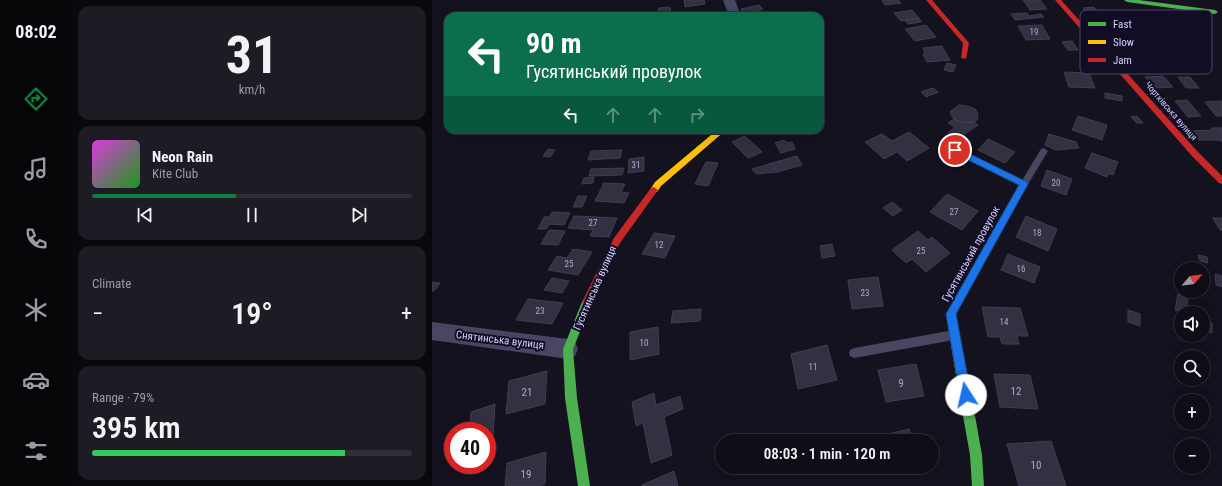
<!DOCTYPE html>
<html lang="en">
<head>
<meta charset="utf-8">
<style>
  :root { --surface:#0f0e17; --page:#1d1c24; --text:#f1f3f6; --muted:#9b9ca1; --line:#2f2e36; --accent:#0b8043 }
  body { margin:0; font-family:"Roboto Condensed",sans-serif; background:var(--page); color:var(--text); height:100vh; display:flex; flex-direction:column; font-size:15px; white-space:nowrap }
  * { box-sizing:border-box; margin:0 }
  p { font-size:13px; color:var(--muted) }
  .icon { flex:none; width:22px; height:22px; fill:none; stroke:currentColor; stroke-width:2; stroke-linecap:round; stroke-linejoin:round }
  .map { position:relative; flex:1; overflow:hidden }
  .panel { display:flex; flex-direction:column; gap:6px; padding:6px; background:#08080d; width:360px }
  .panel>* { flex:none }
  .top-card { position:absolute; left:12px; top:12px; width:380px; height:122px; border-radius:12px; box-shadow:0 4px 16px #0002,0 0 0 1px var(--line); background:#0b6e4f; color:#fff; overflow:hidden }
  .needle { width:26px; rotate:61deg }
  .fabs { position:absolute; left:742px; top:262px; display:grid; gap:8px }
  .fabs a { display:grid; place-items:center; width:36px; height:36px; border-radius:50%; background:var(--surface); box-shadow:0 4px 16px #0002,0 0 0 1px var(--line); font-size:20px }
  .speed { position:absolute; left:12px; top:422px; display:flex; gap:8px; font-size:20px; font-weight:700; text-align:center }
  .speed>* { display:grid; place-content:center; width:52px; height:52px; border-radius:50%; background:var(--surface); box-shadow:0 4px 16px #0002,0 0 0 1px var(--line); line-height:1 }
  .speed .limit { border:6px solid #d22; background:#fff; color:#111 }
  .pin { position:absolute; display:grid; place-items:center; width:34px; height:34px; color:#fff; margin:-17px; border:2px solid #fff; border-radius:50%; box-shadow:0 1px 4px #0007 }
  .me { position:absolute; width:44px; margin:-22px; rotate:350deg; stroke-linejoin:round; filter:drop-shadow(0 0 3px #0008) }
  .turn { display:flex; align-items:center; gap:14px; height:84px; padding:0 16px; font-size:18px }
  .turn .icon { width:52px; height:52px; stroke-width:2.5 }
  .turn b { display:block; font-size:28px; line-height:34px }
  .lanes { display:flex; align-items:center; height:38px; padding:0 16px; background:#0003; justify-content:center; gap:20px; direction:ltr }
  .lanes .off { opacity:.35 }
  .big { font-size:30px; font-weight:600; line-height:1.1 }
  .panel .tile { flex:1; display:flex; flex-direction:column; justify-content:center; gap:6px; min-width:0; padding:0 14px; border-radius:12px; background:var(--page) }
  .panel .dial { align-items:center; gap:0 }
  .dial b { font-size:52px; line-height:1 }
  .song { display:flex; align-items:center; gap:12px }
  .cover { width:48px; height:48px; border-radius:6px; background:linear-gradient(135deg,hsl(300 70% 55%),hsl(120 70% 35%)) }
  .played { height:4px; border-radius:2px; background:linear-gradient(90deg,var(--accent) 45%,var(--line) 45%) }
  .keys { display:flex; justify-content:space-around; direction:ltr }
  .heat { display:flex; justify-content:space-between; align-items:center; font-size:22px; direction:ltr }
  .charge { height:6px; border-radius:3px; background:linear-gradient(90deg,#34c759 79%,var(--line) 0) }
  .trip { position:absolute; left:283px; top:434px; width:224px; height:40px; border-radius:20px; background:var(--surface); box-shadow:0 4px 16px #0002,0 0 0 1px var(--line); font-weight:600; line-height:40px; text-align:center }
  main { display:flex; flex:1; min-height:0 }
  .tab-bar { display:flex; flex-direction:column; width:72px; justify-content:space-around; align-items:center; background:#060609; color:var(--muted) }
  .tab-bar .icon { width:28px; height:28px }
  .tab-bar .active { color:var(--accent) }
  .tab-bar b { font-size:18px; color:var(--text) }
  .map>svg:first-child { display:block }
  .building { fill:#323041; stroke:#413c53 }
  .lines { fill:none; stroke-linecap:round; stroke-linejoin:round }
  .lane { fill:#484660; fill-rule:evenodd }
  .street { fill:#484660; fill-rule:evenodd }
  .fast { fill:#4caf50; fill-rule:evenodd }
  .slow { fill:#ffc107; fill-rule:evenodd }
  .jam { fill:#c62828; fill-rule:evenodd }
  .route { fill:#1a73e8; stroke:#114b97 }
  .labels { text-anchor:middle; dominant-baseline:central; stroke-width:4; stroke-linejoin:round; paint-order:stroke }
  .number-label { font-size:9px; fill:#ada8d0 }
  .far-street-label { font-size:9px; fill:#d6d0ff; stroke:#110d24 }
  .street-label { font-size:11px; fill:#d6d0ff; stroke:#110d24 }
  .near-number-label { font-size:11px; fill:#ada8d0 }
  .key { fill:#110d24; stroke:#4c4866; stroke-width:1 }
  .key-label { font-size:11px; fill:#d6d0ff }
</style>
</head>
<body>
<main>
<nav class="tab-bar">
<b>08:02</b>
<svg class="icon active" aria-label="directions" viewBox="0 0 24 24"><path d="M12 3l9 9-9 9-9-9zM9 14v-3h6M13 9l2 2-2 2"/></svg>
<svg class="icon" aria-label="music" viewBox="0 0 24 24"><path d="M9 18V5l10-2v13"/><circle cx="6" cy="18" r="3"/><circle cx="16" cy="16" r="3"/></svg>
<svg class="icon" aria-label="phone" viewBox="0 0 24 24"><path d="M5 4h4l2 5-3 2q2 4 5 5l2-3 5 2v4C11 20 4 13 5 4z"/></svg>
<svg class="icon" aria-label="climate" viewBox="0 0 24 24"><path d="M12 3v18M4 7l16 10M4 17L20 7"/></svg>
<svg class="icon" aria-label="car" viewBox="0 0 24 24"><path d="M5 17H2v-5l4-1 3-4h7l3 4 3 1v5h-3M9 17h6M6 11h13"/><circle cx="7" cy="17" r="2"/><circle cx="17" cy="17" r="2"/></svg>
<svg class="icon" aria-label="filters" viewBox="0 0 24 24"><path d="M4 7h16M4 17h16"/><circle cx="9" cy="7" r="2"/><circle cx="15" cy="17" r="2"/></svg>
</nav>
<section class="panel">
<div class="tile dial"><b>31</b><p>km/h</p></div>
<div class="tile">
<div class="song"><i class="cover"></i><div><b>Neon Rain</b><p>Kite Club</p></div></div>
<div class="played"></div>
<div class="keys"><svg class="icon" aria-label="previous" viewBox="0 0 24 24"><path d="M18 5L8 12l10 7zM5 5v14"/></svg><svg class="icon" aria-label="pause" viewBox="0 0 24 24"><path d="M8 5v14M16 5v14"/></svg><svg class="icon" aria-label="next" viewBox="0 0 24 24"><path d="M6 5l10 7-10 7zM19 5v14"/></svg></div>
</div>
<div class="tile"><p>Climate</p>
<div class="heat"><a>−</a><b class="big">19°</b><a>+</a></div>
</div>
<div class="tile"><p>Range · 79%</p><b class="big">395 km</b><div class="charge"></div></div>
</section>
<div class="map">
<svg width="790" height="486" viewBox="0 0 790 486">
  <rect width="100%" height="100%" fill="#14121f"/>
  <!-- building -->
  <path class="building" d="M252,0H272L273,4L253,7Z
    M450,0H466L469,3L453,5Z
    M591,0H608L615,9L598,10Z
    M327,5L331,9L312,14L309,9Z
    M238,7L239,16H227L226,8Z
    M662,7L673,18L661,19L651,8Z
    M480,10L487,18L469,21L462,13Z
    M595,13L597,16L609,14L612,17L583,20L579,14Z
    M487,18L489,22L476,24L473,20Z
    M494,25L504,37L483,41L473,29Z
    M610,25L618,39L594,40L586,26Z
    M640,41L646,50H636L630,42Z
    M510,46L518,60L495,62L491,54L493,53L491,48Z
    M515,63L524,65L521,72L512,70Z
    M632,72L657,73L663,88L637,87Z
    M731,76L741,87L723,88L713,77Z
    M746,77H758L767,88H754Z
    M501,88L506,92L494,97L489,92Z
    M673,93L690,96V101L673,98Z
    M755,100L769,116L756,117L743,101Z
    M790,101V116H784L773,102Z
    M527,105L535,106L543,109L546,114L545,120L542,122L534,123L522,119L518,113L519,111Z
    M646,116L675,125L670,140L640,130Z
    M705,116L711,123H705L699,117Z
    M522,119L529,122H542L546,125L525,139L516,133L523,127L516,123Z
    M779,128H790V142L788,140H767L760,131L781,130Z
    M477,132L497,148L475,161L465,152L452,159L433,142L450,134L460,141Z
    M617,134L644,142L647,148L624,150L613,145Z
    M313,136L330,152L316,158L300,142Z
    M556,139L583,152L573,163L546,150Z
    M352,140L354,143L360,142L363,149L349,153L343,143Z
    M116,149L123,150L118,157L111,156Z
    M190,150L188,158L156,160L159,151Z
    M660,153L686,162L681,175L677,173L675,177L653,168Z
    M365,156L370,165L345,172L340,163Z
    M212,157V171L196,173L197,159Z
    M274,162L286,163L276,186L263,184Z
    M340,163L345,172L324,174L320,169Z
    M192,168L190,175L157,176L159,169Z
    M615,170L640,179L634,195L609,186Z
    M162,177L161,183L150,184L152,178Z
    M172,183L193,184L189,192L197,193L192,203L163,201Z
    M515,194L546,211L530,230L498,212Z
    M146,196H155L150,207H141Z
    M460,202L470,210L461,216L451,208Z
    M120,212L138,213L132,225L117,224L114,229H106L112,217H117Z
    M142,216L185,218L177,237L158,236L161,230L136,228Z
    M594,216L625,229L616,251L584,237Z
    M781,218H790V230H788Z
    M117,230L133,231L126,245L109,244Z
    M486,231L496,240L500,237L518,253L494,272L480,259L474,263L460,250Z
    M222,233L243,236L233,258L210,254Z
    M400,244L403,256L390,258L388,246Z
    M141,249L160,252L146,275L116,270L125,256L135,258Z
    M576,254L608,267L602,283L569,270Z
    M766,255L775,257L776,263L768,261Z
    M771,273L774,274L776,286L771,284Z
    M783,274L790,276V287L784,285Z
    M446,277L451,306L420,309L416,280Z
    M120,278L137,281L130,293L112,290Z
    M0,282L8,283L2,291H0Z
    M746,294L756,299L754,313L743,310Z
    M96,299L131,303L120,324L84,320Z
    M550,307L588,308L596,336H585L587,344H570L568,337H556Z
    M269,309L268,321L239,323L241,311Z
    M696,310L708,314V326L696,322Z
    M771,320L780,323V333L771,329Z
    M226,327L227,354L198,360V332Z
    M395,345L405,380L366,389L359,354Z
    M484,364L492,396L454,402L446,370Z
    M115,371L113,404L74,414L77,381Z
    M562,374L598,375L606,409L568,407Z
    M222,393L224,405L248,396L251,409L232,417L240,455L219,463L211,423L204,426L200,402Z
    M757,395L773,402V411L771,410V401H756Z
    M63,404L61,438L55,440V431H38L39,412Z
    M477,429L481,441H454L452,435Z
    M619,441L634,486H587L575,444Z
    M114,452L113,484L105,486H73L75,463Z
    M242,471L246,486H210V485Z"/>
  <g class="lines">
    <!-- lane -->
    <path class="lane" d="M612,148L616,151L595,186H589L588,184L589,182L609,149Z
      M522,330L526,332L527,335L526,338L522,340L422,358L418,356L417,353L418,350L422,348Z"/>
    <!-- street -->
    <path class="street" d="M291,0H303L309,16H297Z
      M0,322L136,339L143,342L146,349L143,356L136,359L0,340Z"/>
    <!-- fast -->
    <path class="fast" d="M692,0H707L783,10L786,12L783,14L695,2Z
      M155,298L158,299L160,302L141,349L145,398L158,486H146L133,398L131,349L150,302L152,299Z
      M534,393L538,395L540,399L550,455L552,486H540L538,455L528,399L530,395Z"/>
    <!-- slow -->
    <path class="slow" d="M285,130H294L229,186L225,192H219L218,190L223,182Z
      M523,147L595,182L596,184L524,314L540,399L538,403L534,405L530,403L528,399L514,314L587,185L520,152L519,150Z"/>
    <!-- jam -->
    <path class="jam" d="M494,0H500L537,43L534,59L529,58L531,43Z
      M623,0H629L766,152L790,176V184L787,183L760,156Z
      M222,187L226,190L188,243L158,305L155,306L152,305L150,302L182,238L219,188Z"/>
  </g>
  <!-- route -->
  <path class="route" d="M520,148H526L595,182L596,184L524,314L539,395L538,399L534,400L530,399L528,395L514,314L587,185L520,152Z"/>
  <g class="labels">
    <!-- number labels -->
    <g class="number-label">
      <text x="602" y="32">19</text>
      <text x="204" y="165">31</text>
      <text x="624" y="183">20</text>
      <text x="522" y="212">27</text>
      <text x="161" y="223">27</text>
      <text x="605" y="233">18</text>
      <text x="227" y="245">12</text>
      <text x="489" y="251">25</text>
      <text x="137" y="264">25</text>
      <text x="589" y="269">16</text>
      <text x="433" y="293">23</text>
      <text x="108" y="311">23</text>
      <text x="572" y="322">14</text>
      <text x="212" y="343">10</text>
      <text x="381" y="367">11</text>
    </g>
    <!-- far-street labels -->
    <g class="far-street-label">
      <text transform="translate(739 111) rotate(49)">Чортківська вулиця</text>
    </g>
    <!-- street labels -->
    <g class="street-label">
      <text transform="translate(539 254) rotate(-61)">Гусятинський провулок</text>
      <text transform="translate(163 288) rotate(-66)">Гусятинська вулиця</text>
      <text transform="translate(68 340) rotate(7)">Снятинська вулиця</text>
    </g>
    <!-- near-number labels -->
    <g class="near-number-label">
      <text x="469" y="383">9</text>
      <text x="584" y="391">12</text>
      <text x="95" y="392">21</text>
      <text x="604" y="465">10</text>
      <text x="94" y="474">19</text>
    </g>
  </g>
  <!-- legend -->
  <rect x="648" y="10" width="132" height="64" rx="6" class="key"/>
  <rect x="656" y="22" width="18" height="4" fill="#4caf50"/>
  <rect x="656" y="40" width="18" height="4" fill="#ffc107"/>
  <rect x="656" y="58" width="18" height="4" fill="#c62828"/>
  <g class="key-label">
    <text x="681" y="28">Fast</text>
    <text x="681" y="46">Slow</text>
    <text x="681" y="64">Jam</text>
  </g>
</svg>
<div class="fabs">
<a><svg class="needle" viewBox="-14 -14 28 28"><path d="M0-13l5 13h-10z" fill="#e53935"/><path d="M0 13l5-13h-10z" fill="#9b9ca1"/></svg></a>
<a><svg class="icon" aria-label="sound" viewBox="0 0 24 24"><path d="M4 9h4l5-4v14l-5-4H4zM17 9q2 3 0 6"/></svg></a>
<a><svg class="icon" aria-label="search" viewBox="0 0 24 24"><circle cx="10" cy="10" r="6"/><path d="M15 15l6 6"/></svg></a>
<a>+</a>
<a>−</a>
</div>
<div class="speed"><div class="limit">40</div></div>
<div class="pin" style="left:523px;top:150px;background:#d93025"><svg class="icon" aria-label="arrive" viewBox="0 0 24 24"><path d="M6 21V4h12l-3 4 3 4H6"/></svg></div>
<svg class="me" style="left:534px;top:395px" viewBox="-20 -20 40 40"><circle r="19" fill="#fff"/><path d="M0-13L10 11 0 6-10 11z" fill="#1a73e8"/></svg>
<div class="trip">08:03 · 1 min · 120 m</div>
<div class="top-card">
<div class="turn"><svg class="icon" aria-label="left" viewBox="0 0 24 24"><path d="M17 20v-9H6M10 6l-5 5 5 5"/></svg><div><b>90 m</b>Гусятинський провулок</div></div>
<div class="lanes"><svg class="icon" aria-label="left" viewBox="0 0 24 24"><path d="M17 20v-9H6M10 6l-5 5 5 5"/></svg><svg class="icon off" aria-label="ahead" viewBox="0 0 24 24"><path d="M12 20V5M6 11l6-6 6 6"/></svg><svg class="icon off" aria-label="ahead" viewBox="0 0 24 24"><path d="M12 20V5M6 11l6-6 6 6"/></svg><svg class="icon off" aria-label="right" viewBox="0 0 24 24"><path d="M7 20v-9h11M14 6l5 5-5 5"/></svg></div>
</div>
</div>
</main>
</body>
</html>
